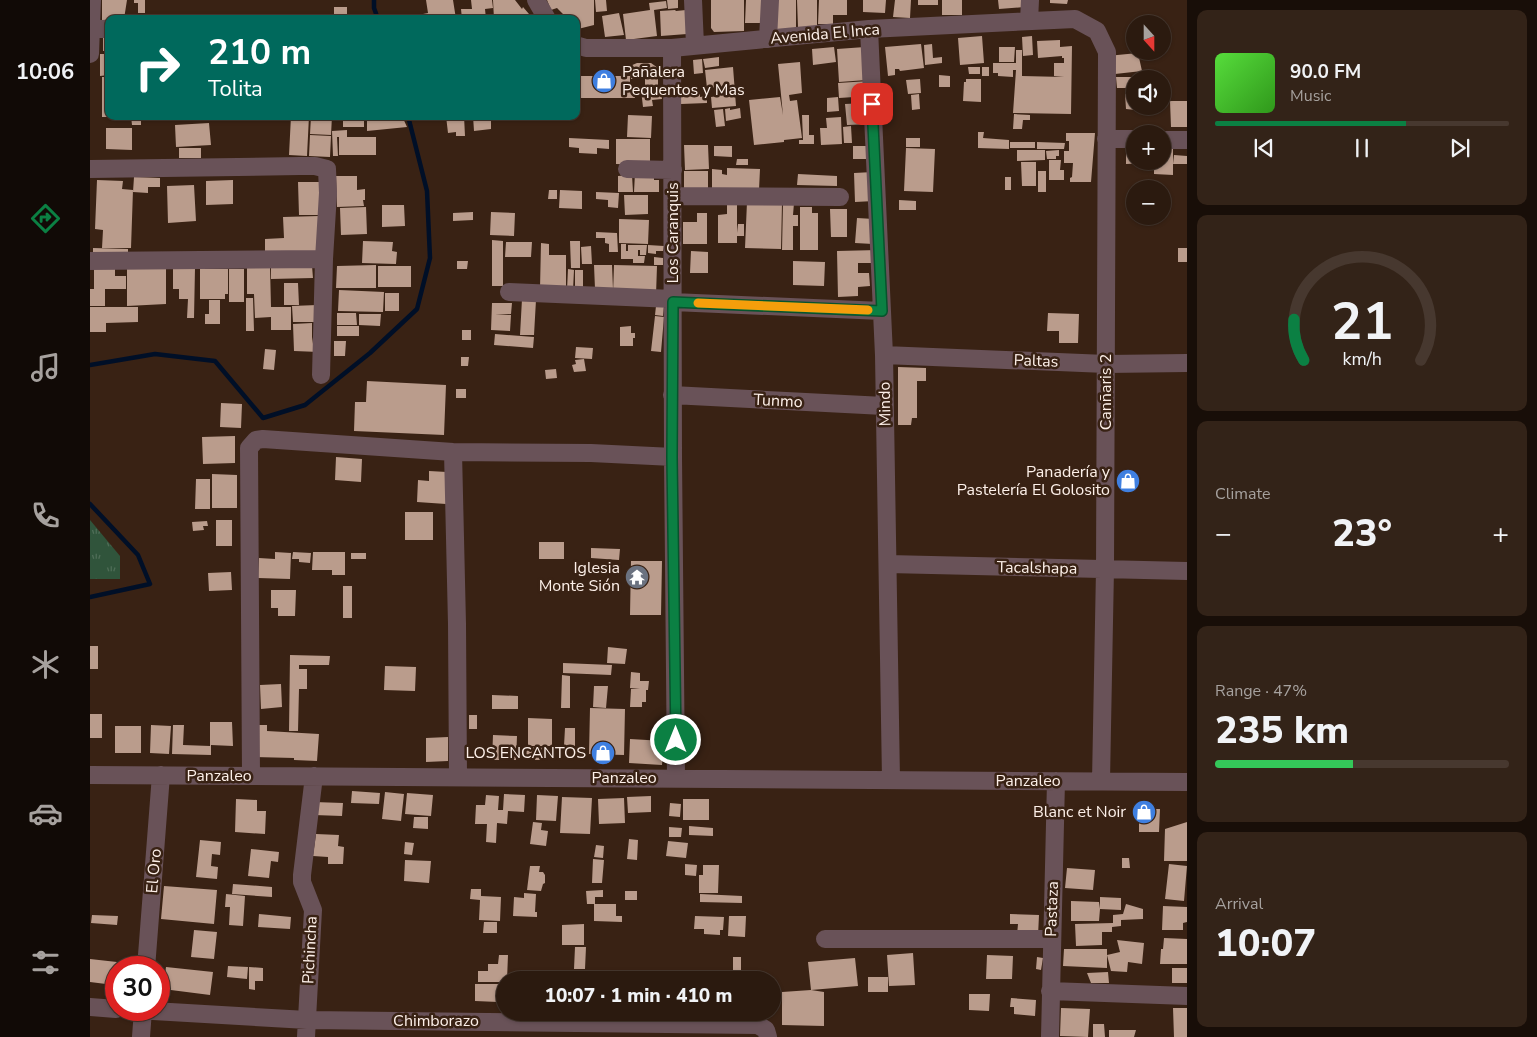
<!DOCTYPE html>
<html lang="en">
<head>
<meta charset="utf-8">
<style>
  :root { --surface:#2b1a0f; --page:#332318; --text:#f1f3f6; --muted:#a6a19e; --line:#47382f; --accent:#0b8043 }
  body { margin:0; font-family:"Nunito Sans",sans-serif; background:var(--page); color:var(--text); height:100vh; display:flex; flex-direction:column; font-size:19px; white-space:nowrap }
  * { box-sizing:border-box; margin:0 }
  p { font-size:16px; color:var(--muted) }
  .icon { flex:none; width:28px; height:28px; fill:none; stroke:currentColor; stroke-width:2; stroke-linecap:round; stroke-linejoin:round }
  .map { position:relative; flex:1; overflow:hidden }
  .details { display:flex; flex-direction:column; gap:10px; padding:10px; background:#180e08; width:350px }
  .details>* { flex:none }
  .guide { position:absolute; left:15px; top:15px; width:475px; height:105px; border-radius:10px; box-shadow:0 1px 4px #0004,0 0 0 1px var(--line); background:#00695c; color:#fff; overflow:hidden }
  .needle { width:32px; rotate:159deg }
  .controls { position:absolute; left:1036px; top:15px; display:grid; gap:10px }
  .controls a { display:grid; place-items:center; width:45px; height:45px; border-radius:50%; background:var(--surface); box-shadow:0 1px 4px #0004,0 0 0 1px var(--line); font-size:25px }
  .speed { position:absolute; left:15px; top:956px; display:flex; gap:10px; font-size:25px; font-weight:700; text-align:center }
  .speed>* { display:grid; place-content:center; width:65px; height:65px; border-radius:50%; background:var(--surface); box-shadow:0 1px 4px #0004,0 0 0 1px var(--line); line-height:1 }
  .speed .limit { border:8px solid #d22; background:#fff; color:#111 }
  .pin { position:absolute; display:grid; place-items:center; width:42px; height:42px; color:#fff; margin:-21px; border-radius:10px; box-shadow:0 2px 8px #0006 }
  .me { position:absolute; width:55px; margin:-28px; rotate:0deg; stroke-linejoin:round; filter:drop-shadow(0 0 4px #0008) }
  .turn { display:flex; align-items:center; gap:18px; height:105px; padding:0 20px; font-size:22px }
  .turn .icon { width:65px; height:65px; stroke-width:2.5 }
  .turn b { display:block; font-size:35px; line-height:42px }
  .big { font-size:38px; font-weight:800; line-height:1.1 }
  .details .widget { flex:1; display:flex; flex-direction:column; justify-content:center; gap:8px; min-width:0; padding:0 18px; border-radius:10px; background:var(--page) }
  .details .dial { align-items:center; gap:0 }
  .dial svg { height:130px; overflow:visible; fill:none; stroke:var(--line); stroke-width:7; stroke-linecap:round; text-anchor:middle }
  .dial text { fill:var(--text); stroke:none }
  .song { display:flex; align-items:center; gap:15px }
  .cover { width:60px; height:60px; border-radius:8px; background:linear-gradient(135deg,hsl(110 70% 55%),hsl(110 70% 35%)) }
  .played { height:5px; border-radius:2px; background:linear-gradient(90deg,var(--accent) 65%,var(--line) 65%) }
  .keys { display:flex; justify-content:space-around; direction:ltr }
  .heat { display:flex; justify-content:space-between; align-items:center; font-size:28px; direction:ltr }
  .charge { height:8px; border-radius:4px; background:linear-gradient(90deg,#34c759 47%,var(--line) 0) }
  .trip { position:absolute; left:406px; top:971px; width:285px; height:50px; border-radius:25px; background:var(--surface); box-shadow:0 1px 4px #0004,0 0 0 1px var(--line); font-weight:800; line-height:50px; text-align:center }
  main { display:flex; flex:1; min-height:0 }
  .tabs { display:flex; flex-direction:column; width:90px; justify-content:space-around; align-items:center; background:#110a06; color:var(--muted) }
  .tabs .icon { width:35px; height:35px }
  .tabs .on { color:var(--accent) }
  .tabs b { font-size:22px; color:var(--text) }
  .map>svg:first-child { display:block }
  .grass { fill:url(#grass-tufts) }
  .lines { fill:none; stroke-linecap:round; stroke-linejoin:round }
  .stream { stroke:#000f27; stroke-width:4.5 }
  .building { fill:#ba9c8c }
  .minor { stroke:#695258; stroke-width:18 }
  .route-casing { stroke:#07532c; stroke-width:12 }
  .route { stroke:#0b8043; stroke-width:9 }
  .slow { stroke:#f59e0b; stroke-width:9 }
  .labels { text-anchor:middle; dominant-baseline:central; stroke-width:5; stroke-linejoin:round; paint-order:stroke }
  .street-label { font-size:16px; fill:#fdf0e9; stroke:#392214 }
  .poi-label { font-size:16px; fill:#fdf0e9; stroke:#392214; text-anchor:end }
</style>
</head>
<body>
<main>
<nav class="tabs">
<b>10:06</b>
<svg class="icon on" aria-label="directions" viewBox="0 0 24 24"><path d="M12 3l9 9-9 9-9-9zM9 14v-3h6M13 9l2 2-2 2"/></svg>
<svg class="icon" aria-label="music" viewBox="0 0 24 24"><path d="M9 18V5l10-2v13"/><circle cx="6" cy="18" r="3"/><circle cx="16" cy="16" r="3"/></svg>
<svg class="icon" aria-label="phone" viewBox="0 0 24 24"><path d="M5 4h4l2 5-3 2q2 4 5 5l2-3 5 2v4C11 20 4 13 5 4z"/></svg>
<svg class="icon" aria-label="climate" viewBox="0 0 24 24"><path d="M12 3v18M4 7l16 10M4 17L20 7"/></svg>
<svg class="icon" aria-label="car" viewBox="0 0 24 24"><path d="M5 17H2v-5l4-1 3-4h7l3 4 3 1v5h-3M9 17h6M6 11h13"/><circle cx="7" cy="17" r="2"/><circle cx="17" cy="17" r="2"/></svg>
<svg class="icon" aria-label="filters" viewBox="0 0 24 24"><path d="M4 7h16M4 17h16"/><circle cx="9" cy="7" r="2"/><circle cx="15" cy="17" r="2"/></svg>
</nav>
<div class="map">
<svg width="1097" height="1037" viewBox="0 0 1097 1037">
  <defs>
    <pattern id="grass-tufts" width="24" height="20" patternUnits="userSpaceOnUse" patternTransform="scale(1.25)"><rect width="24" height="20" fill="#30543b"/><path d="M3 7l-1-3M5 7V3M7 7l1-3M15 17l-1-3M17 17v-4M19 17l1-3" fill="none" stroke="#4f6d57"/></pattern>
  </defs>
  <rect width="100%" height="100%" fill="#392214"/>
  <!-- grass -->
  <path class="grass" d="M0,520L30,556V579H0Z"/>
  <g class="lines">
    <!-- stream -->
    <path class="stream" d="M284,0V8L288,19
      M0,365L65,354L125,361L173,418L215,405L280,353L327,309L340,258L337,191L318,116
      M0,504L48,555L60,584L0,597"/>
  </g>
  <!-- building -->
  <path class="building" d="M12,0H37L34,19L12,20Z
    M44,0H55V13H48V3H44Z
    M336,0H363L366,19H334L333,14L338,13Z
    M381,0H402L403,8L395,9L396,19H372L371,9H382Z
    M403,0H425L432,9L433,7L439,14L427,19H404Z
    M457,0H504V25L488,29L486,27V19H478L467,8L461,10Z
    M505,0H516L517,11L506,12Z
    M577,0H588V8L578,9Z
    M621,0H654V31L624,32L621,28Z
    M656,0H676V23H655Z
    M685,0H706V29H686Z
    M707,0H727V27H708Z
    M729,0H757V15H743V24H728Z
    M773,0H796L795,13L773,12Z
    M805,0H821L820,18L803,17Z
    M828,0H848V5H828Z
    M852,0H872V15H852Z
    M908,0H934V7L909,9Z
    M960,0H978L977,4L960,3Z
    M576,1L577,8L564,10L567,36L536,40L533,14L560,10L559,3Z
    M244,7H257V19H244Z
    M585,10L586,11L596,10L597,34L571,36L570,11Z
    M529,13L534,35L515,37L512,16Z
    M19,33V51H13V34Z
    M892,36L894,63L870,65L868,38Z
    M942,36L943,55L933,56L932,37Z
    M970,40V47L982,46L981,114L923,113L926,70H923V77L908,76V73H903V63H926V50H932V76L974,77L964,76V63H974V58H972V56L948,58L947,41Z
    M831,44L834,68L810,71L809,69H805V75L798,76L795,47Z
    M842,44L843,58L852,57V63L835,65L834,45Z
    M744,47L746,62L723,65L722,49Z
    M775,47L777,80L749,82L747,49Z
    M909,47H925L924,62H909Z
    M1048,53L1052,71L1025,74L1017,56Z
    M10,54H19V75L10,76Z
    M629,57V66L615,68L613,59Z
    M612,59L613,73L604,74L603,60Z
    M710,62L712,93L699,95L700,101L707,100L712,138L694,140V142L664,145L659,100L690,97L693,115L688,64Z
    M547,63H561L568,68V86L555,87V74H546V79H541L540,66Z
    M643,67L646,106L622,108L621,97L629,96L628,87L617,88L615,70Z
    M878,67H890V74H879Z
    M892,67H899V76H892Z
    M849,75L860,76V87H849Z
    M486,76H540V88H545V98H486Z
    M12,77H19V117H12Z
    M1026,77H1045V88H1027Z
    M830,79L831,93L818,94L816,80Z
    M876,79H891V102L873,101L874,82H876Z
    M779,81L780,96L749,98L748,83Z
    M571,88L572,99L562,100L563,106L553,107L551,90Z
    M1045,92V106H1056V111L1036,109L1035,94Z
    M610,94V97L617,96V103L591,104V95Z
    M829,94L830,109L822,110L821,95Z
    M748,97L749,111L737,112V98Z
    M1080,101H1097V127H1081Z
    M775,103L782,124L757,125L755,104Z
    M640,108V110L650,108L651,118L636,121L635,109Z
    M633,109L635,126L626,127L624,110Z
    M924,114L940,115V120H933L932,129H923Z
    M538,115L562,116L561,138L537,137Z
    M712,115H719V135H724V144H709V140H713Z
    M41,116L51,117V125H42Z
    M201,116H219L217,156L199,155Z
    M221,116H242L241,135L220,134Z
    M253,116H274V127H253Z
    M277,116H312L317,127L277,131Z
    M356,116H374L375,136H366V132L358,133Z
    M383,116H401V129L384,131Z
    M751,117L752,144L731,145L730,128H737L736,118Z
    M119,123L121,145L86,147L85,125Z
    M761,126L762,143H754L753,127Z
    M16,128H42V150L16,149Z
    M257,130V137H286V155H249V137H247L248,156H243L242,131Z
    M888,132H894L893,138L919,140V149L888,148Z
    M976,133H1005L1001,182H980V178L982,177L983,163H974V151H979V141H976Z
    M220,135L241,136L240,157L219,156Z
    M479,138L519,140V149L507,148V154L489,153V148L479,147Z
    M816,138H830V147H816Z
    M526,139H560V165L526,164Z
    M920,142H945V148H920Z
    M947,142L975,143L974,149H947Z
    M594,145H618L619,169L595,170Z
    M624,146H642V157L624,156Z
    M763,146H777V159H763Z
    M1036,146H1045V161H1062V163L1036,164Z
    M89,148H111V158H89Z
    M816,148L845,149L843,192L814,191Z
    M1072,149H1083V175L1064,174V161H1072Z
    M927,150H955V160L927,161Z
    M969,150V156H966V159H957L956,151Z
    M1084,155L1097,156V164H1083Z
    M647,159H658V165H646Z
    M959,160H971L970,170H974V180H959Z
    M931,162H946V186H932Z
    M637,168L670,169L669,190L622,189V169L632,170V174L637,175Z
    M594,171H618V191L594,190Z
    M948,171H956V192H948Z
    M783,172L784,201L765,202L764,173Z
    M545,173H564V180H569V192H544Z
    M708,174L747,176V186L707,185Z
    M542,175L543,192H528V176Z
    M246,176H267V190L275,189V200H273L274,206L247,207Z
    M44,177L70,178V187H58V193L43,192Z
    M915,177H921V190H915Z
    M7,180L33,181L32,189L43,190L41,248H12L13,230L5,229Z
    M143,180V204L116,205V181Z
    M208,182H231L232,215H209Z
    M104,185L106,221L78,223L77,186Z
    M459,190H467V199H458Z
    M470,190L492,191V209L469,208Z
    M506,192L529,193L528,208L518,207V200L506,199Z
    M534,195H558V214L535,215Z
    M809,200L826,201V210H809Z
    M637,201H647V233L648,224H654V236H647V243H628V215L637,214Z
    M657,202L692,203L691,249L655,248Z
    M693,203H704L703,215H708V226H703V250H692Z
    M292,205H314L315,226L292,227Z
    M276,207L277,234L251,235L250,208Z
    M710,207H722V213H728V250H710Z
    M740,209H757V237H741Z
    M383,212V220L363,221V213Z
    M401,212L425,213L424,236L400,235Z
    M607,213H617V244H593V222H607Z
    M229,216L230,253L175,255V239L194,238L193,217Z
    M767,218L784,219L783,244L765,243Z
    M529,219L559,220L558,244L529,243Z
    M506,232L527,233L528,252H519V244L515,243V238H506Z
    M402,240L413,241V286H402Z
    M273,241L303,242L302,251L307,252L306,264L272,263Z
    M480,241H490V268H481Z
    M416,242H442L441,257H415Z
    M451,243L459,244V255H476V289H450Z
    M531,244H536V251H538V245H557L556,255H550V250H548V256H555L554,263H543V259H531Z
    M558,245L574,246L573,251H566V254L558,253Z
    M501,246L502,264H492L491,247Z
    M3,248L38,249V255H3Z
    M1088,248H1097V262H1088Z
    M788,250V263H768V273H779L780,286L768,287V296L748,297L747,251Z
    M601,251L618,252V273H600Z
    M564,257L573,258V265H564Z
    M367,261H378L377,269H367Z
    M703,261L735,262L734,286L703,285Z
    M286,265V288H246L247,266Z
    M504,265H522L523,289H505Z
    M524,265L567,266L566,295L523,294Z
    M4,266H25V276H36V289H15V306H0V289H4Z
    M222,266L223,278L181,279V267Z
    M288,266H321V287H288Z
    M83,267L105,268L104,318H97L98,299H89V289H83Z
    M157,267H180L181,307H201V330H181V317L165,318L164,294H157Z
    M37,268L76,269V304L37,306Z
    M110,269H138V294H135V299H110Z
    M139,269H154V302H139Z
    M478,269L484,270L483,290H477Z
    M485,270H493V290H485Z
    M194,283H208L209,305H194Z
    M249,290L294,292L293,312L248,311Z
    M295,293H309V311H295Z
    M156,298H163L164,331H156Z
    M432,299L446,300L444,335H430Z
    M119,300H130V324H115V314H119Z
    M402,303H422L421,314H405L421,315L420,331L401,330Z
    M227,305V322H203L202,306Z
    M566,306H574L573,316L565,315Z
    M0,307H48V322L16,323V332H0Z
    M247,313H266L267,325H247Z
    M958,313L989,314L988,343H969V331H957Z
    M269,314H291L290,326L269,325Z
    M565,316L574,317L571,352L561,351Z
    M222,323V344L223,337H229V352L204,351L203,324Z
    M247,326H269V336H247Z
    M541,326V333H545V338H543V346H530V327Z
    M372,330H381V340H372Z
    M405,334L444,337L443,348L404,345Z
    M244,341H256L255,356H244Z
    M486,347L503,348L502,359L485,358Z
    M175,349L186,350L184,370L173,369Z
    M371,357H379L378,366H371Z
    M494,359L496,371L484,372L482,365L486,364L485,360Z
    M808,367L836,368V381H827V418H822L821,425H808Z
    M466,369L467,378L456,379L455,370Z
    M277,381L356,385L354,435L264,431L265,402H276Z
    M366,389H376V398H366Z
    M131,403L152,404L151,428L130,427Z
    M145,436V463L113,464L112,437Z
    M246,457L272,459L271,482L245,480Z
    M339,471L357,472L356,504L327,502L328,480L339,481Z
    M122,474L147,475V508H122Z
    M1028,477H1048V485L1028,486Z
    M106,479H120V509H105Z
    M315,512H343V540H315Z
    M126,520H142V546H126Z
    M117,521L118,526H113L114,530L103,531L102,522Z
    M449,542H474V559H449Z
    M501,548L530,549L529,560L501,558Z
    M185,552L201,553L200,579L168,578L169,558L185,559Z
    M203,552L221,553L220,563L209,562V559H202Z
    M223,552H255V575H242V570H222Z
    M261,553H276V559H261Z
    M541,561H572L571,615H540Z
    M141,572L142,590L119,591L118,573Z
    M253,586H262V618H253Z
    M181,590H206L205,616H188V608H181Z
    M0,646H8V669H0Z
    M518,647L537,649L535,664L517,663Z
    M200,655L240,656L239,665H209V669H217V689H209L208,731H199Z
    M473,663L522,665L521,675L473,673Z
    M295,666L326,667L325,691L294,690Z
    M541,672L550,673V681H559L558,690H556V702H552V707H540L541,689H550L540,688Z
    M472,675L480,676V708H471Z
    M191,684L192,707L171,709L170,685Z
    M504,686H518L516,708L503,707Z
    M402,695L428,696V709H402Z
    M500,708L535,709L534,755L499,754Z
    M0,714H12V738H0Z
    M379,715H387V729H379Z
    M438,718L462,719V746H438Z
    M120,722H142L143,746L121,745V755L82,754L83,725H94L93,745L120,746Z
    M61,725L81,726L79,754L60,753Z
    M162,725H177V731L229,734L227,761L204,760V758L162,757Z
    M25,726H51V753H25Z
    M475,728H485V746H474Z
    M403,735L427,736L426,760H402Z
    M358,737V761L336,762V738Z
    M540,739L574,741L572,765L539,763Z
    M437,747L455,748L454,760H436Z
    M262,791L290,793L289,804L261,803Z
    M295,792L314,794L311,821L292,819Z
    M317,793L343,795L341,816L315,814Z
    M414,794L435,795L434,812L418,811L417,824L407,823L406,843L396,842L397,824H385L386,805H395L396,795L409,796L408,810H413Z
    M447,795L468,796L466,821L446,820Z
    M561,796V812L538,813L537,797Z
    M472,797L502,798L500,834L470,833Z
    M534,798L535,823L509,824L508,799Z
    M146,799L167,800V811H176L175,834L145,832Z
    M593,799H619V820H593Z
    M224,802L253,803L252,816L224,815Z
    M580,803L591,804L590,817L579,816Z
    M1049,809H1070L1069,832H1049Z
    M324,817H338V829L323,828Z
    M443,822L452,823L451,830L458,831L456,846L440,844Z
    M1097,822V861H1074L1075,829Z
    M599,826L623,828V836L599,835Z
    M579,827L592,828L591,837H579Z
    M226,834L249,835L248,846L254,847L253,864H238V857L223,856Z
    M539,839L548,840L547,860L537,859Z
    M110,840L131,842L130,855L122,854L121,866L128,867L127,879L106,877Z
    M578,841L598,843L596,858L576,856Z
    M315,842L324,843L322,855L314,854Z
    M506,845L514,846L513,858L504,857Z
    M161,849L189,852L188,862L181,861L179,878L158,876Z
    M1032,858H1039L1040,868H1032Z
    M503,859L514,860L512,883H502Z
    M315,860L341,861L339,883L314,881Z
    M595,864L607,865L606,876L595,875Z
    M1079,864L1097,866L1094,901L1075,899Z
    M613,865H629L628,893H609V875H613Z
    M440,866H450L449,872H453L455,875V883L453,884L451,891L437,890Z
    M977,868L1005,870L1003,890L975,888Z
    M143,884L182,887V897L142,894Z
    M74,886L127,890L124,924L71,919Z
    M381,889H391V896L411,897L410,921L389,920L390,900L380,899Z
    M513,890V897H505V904H497L496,891Z
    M535,891H547V900H535Z
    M434,893L446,894L445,912H447V917L423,916L424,897L434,898Z
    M136,894L155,896L153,926L139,925L140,907H135Z
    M610,894L652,896V903L610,902Z
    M1010,897L1031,898V910L1010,909L1009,921H981V901L1009,902L1010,909Z
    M504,904H526V916H532V922L504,921Z
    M1036,904L1053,909V919L1031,920V926L1022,927V932H1012V945L986,946L985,924L1023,923V915L1033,914Z
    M1073,906L1097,907V922L1093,923V930H1072Z
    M169,914L201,917L200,929L168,927Z
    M920,914L949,915L948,936L927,935L928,924H920Z
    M2,915L28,916L27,925L1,923Z
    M605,916L634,917L633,930H630V935L614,934V929H604Z
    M639,916H656L655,937L638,936Z
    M394,922H407V933H393Z
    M494,924V945H472V925Z
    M104,930L127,932L124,959L101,957Z
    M1074,938L1097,939V964H1070L1071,949H1073Z
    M1027,940L1054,943L1052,964L1038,962L1037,972L1021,971L1017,955L1030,952Z
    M485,947H496L495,969H484Z
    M974,949H1017V968L973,966Z
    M823,953L825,985L799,986L797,955Z
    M409,955H418L417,980H415V982H388V971H398V964H408Z
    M897,955L923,956L922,979H896Z
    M643,957H651V980H643Z
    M947,957L953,958L951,970L946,969Z
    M765,958L768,986L721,990L718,962Z
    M0,959L27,962L24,985L0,982Z
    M138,966L158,967L157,979L137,977Z
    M76,967L123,972L120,995L73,989Z
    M159,967L173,968V981H165V990L159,989Z
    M1082,968H1097V983H1082Z
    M1018,972L1019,983H1001L997,973Z
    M461,976L489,977V980H461Z
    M778,977H798V992H778Z
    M385,984H411L410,995H408V1002L385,1001Z
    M721,990L734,992V1026L692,1025V992Z
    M879,994H900L899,1011L879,1010Z
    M921,998L946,1000L945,1016L924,1014V1007H920Z
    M971,1008L1000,1009L998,1037L970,1036Z
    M1083,1008H1097V1037H1084Z
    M1003,1024H1014L1015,1037H1003Z
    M1019,1030H1046L1044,1037H1019Z"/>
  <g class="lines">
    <!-- minor -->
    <path class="minor" d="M446,0L457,19
      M603,0L605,45
      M939,21L940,0
      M1,29H19
      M779,29L794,355L801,780
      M678,39L680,0
      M486,45L496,48H582L779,29L985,19L1007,31L1017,52V56L1015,569L1011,781
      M582,48L583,457L586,778
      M0,54L2,0
      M1016,139H1045
      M1072,140H1097
      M0,169L210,166H225L237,169L238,193L234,259L231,375
      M537,169L583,170
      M583,196L750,197
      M0,261L234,259
      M419,292L583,299
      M583,302L792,311
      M794,355L1016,364L1097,363
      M582,395L794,406
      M363,452L367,624L368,777
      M798,564L1097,571
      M0,775L1097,782
      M161,776L159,448L166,440L173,439L363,452L501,453L583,457
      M735,939H961
      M56,968L71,775
      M960,991L1097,996
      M0,1007L26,1009
      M46,1010L217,1020L668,1025L676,1030L678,1037
      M51,1037L53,1010
      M216,1037L223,910L212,882V875L224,776
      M960,1037L966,781"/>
  </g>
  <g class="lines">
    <!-- route casing -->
    <g class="route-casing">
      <path id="route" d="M586,740L582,457L583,302L792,311L782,104"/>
    </g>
    <!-- route -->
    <use href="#route" class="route"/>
    <!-- slow -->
    <path class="slow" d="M608,303L778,310"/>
  </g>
  <!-- icons -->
  <defs>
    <g id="shop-disc" transform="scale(1.25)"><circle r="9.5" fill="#3f7fe0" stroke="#392214"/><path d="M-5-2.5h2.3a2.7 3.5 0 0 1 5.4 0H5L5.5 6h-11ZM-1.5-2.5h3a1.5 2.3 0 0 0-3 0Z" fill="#fff"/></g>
    <g id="temple-disc" transform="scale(1.25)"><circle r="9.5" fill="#6b7280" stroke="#392214"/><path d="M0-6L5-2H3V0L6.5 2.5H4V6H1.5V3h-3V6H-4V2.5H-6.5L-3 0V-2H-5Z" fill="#fff"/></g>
  </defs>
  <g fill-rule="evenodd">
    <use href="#shop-disc" x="514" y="81"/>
    <use href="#shop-disc" x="1038" y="481"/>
    <use href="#temple-disc" x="547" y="577"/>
    <use href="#shop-disc" x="513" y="753"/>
    <use href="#shop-disc" x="1054" y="812"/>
  </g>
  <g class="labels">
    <!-- street labels -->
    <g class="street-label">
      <text transform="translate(735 34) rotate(-5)">Avenida El Inca</text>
      <text transform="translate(583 233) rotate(-90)">Los Caranquis</text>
      <text transform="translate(946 361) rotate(2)">Paltas</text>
      <text transform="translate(1016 392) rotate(-90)">Canñaris 2</text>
      <text transform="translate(688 401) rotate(3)">Tunmo</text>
      <text transform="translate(795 404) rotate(-91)">Mindo</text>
      <text transform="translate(947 568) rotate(1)">Tacalshapa</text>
      <text x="129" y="776">Panzaleo</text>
      <text x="534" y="778">Panzaleo</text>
      <text x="938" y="781">Panzaleo</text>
      <text transform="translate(64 871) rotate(-85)">El Oro</text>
      <text transform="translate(962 909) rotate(-88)">Pastaza</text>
      <text transform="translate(220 950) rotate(-87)">Pichincha</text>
      <text x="346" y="1021">Chimborazo</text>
    </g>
    <!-- poi labels -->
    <g class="poi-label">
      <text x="532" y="72" text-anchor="start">Pañalera<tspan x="532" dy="18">Pequentos y Mas</tspan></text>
      <text x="1020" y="472">Panadería y<tspan x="1020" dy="18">Pastelería El Golosito</tspan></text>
      <text x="530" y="568">Iglesia<tspan x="530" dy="18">Monte Sión</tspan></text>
      <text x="496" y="753">LOS ENCANTOS</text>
      <text x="1036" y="812">Blanc et Noir</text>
    </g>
  </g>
</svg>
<div class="controls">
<a><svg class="needle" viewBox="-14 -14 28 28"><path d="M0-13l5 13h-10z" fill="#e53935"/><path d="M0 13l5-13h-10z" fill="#a6a19e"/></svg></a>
<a><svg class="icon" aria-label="sound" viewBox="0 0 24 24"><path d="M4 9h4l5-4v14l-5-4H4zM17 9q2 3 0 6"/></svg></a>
<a>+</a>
<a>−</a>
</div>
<div class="speed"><div class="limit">30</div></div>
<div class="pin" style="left:782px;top:104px;background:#d93025"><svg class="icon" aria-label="arrive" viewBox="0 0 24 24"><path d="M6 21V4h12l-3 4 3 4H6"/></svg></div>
<svg class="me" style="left:586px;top:740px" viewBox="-20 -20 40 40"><circle r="17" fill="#0b8043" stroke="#fff" stroke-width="3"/><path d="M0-11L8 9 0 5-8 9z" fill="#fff"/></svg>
<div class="trip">10:07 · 1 min · 410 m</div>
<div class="guide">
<div class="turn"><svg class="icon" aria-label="right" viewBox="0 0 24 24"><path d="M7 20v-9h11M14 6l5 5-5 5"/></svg><div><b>210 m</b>Tolita</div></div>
</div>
</div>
<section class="details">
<div class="widget">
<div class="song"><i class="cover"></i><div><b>90.0 FM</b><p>Music</p></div></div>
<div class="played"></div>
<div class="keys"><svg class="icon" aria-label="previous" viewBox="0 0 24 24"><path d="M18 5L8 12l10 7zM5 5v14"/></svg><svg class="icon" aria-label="pause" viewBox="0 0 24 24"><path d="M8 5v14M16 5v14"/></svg><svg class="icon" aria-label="next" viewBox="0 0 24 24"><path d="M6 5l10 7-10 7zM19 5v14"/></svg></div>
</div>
<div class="widget dial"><svg viewBox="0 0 100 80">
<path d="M14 69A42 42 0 1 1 86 69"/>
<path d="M14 69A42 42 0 0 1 8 44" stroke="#0b8043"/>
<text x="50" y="56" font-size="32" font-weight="700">21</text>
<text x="50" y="72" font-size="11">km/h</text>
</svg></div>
<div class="widget"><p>Climate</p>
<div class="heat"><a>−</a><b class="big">23°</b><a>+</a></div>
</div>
<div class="widget"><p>Range · 47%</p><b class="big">235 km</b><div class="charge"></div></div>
<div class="widget"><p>Arrival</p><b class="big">10:07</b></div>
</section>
</main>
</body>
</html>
